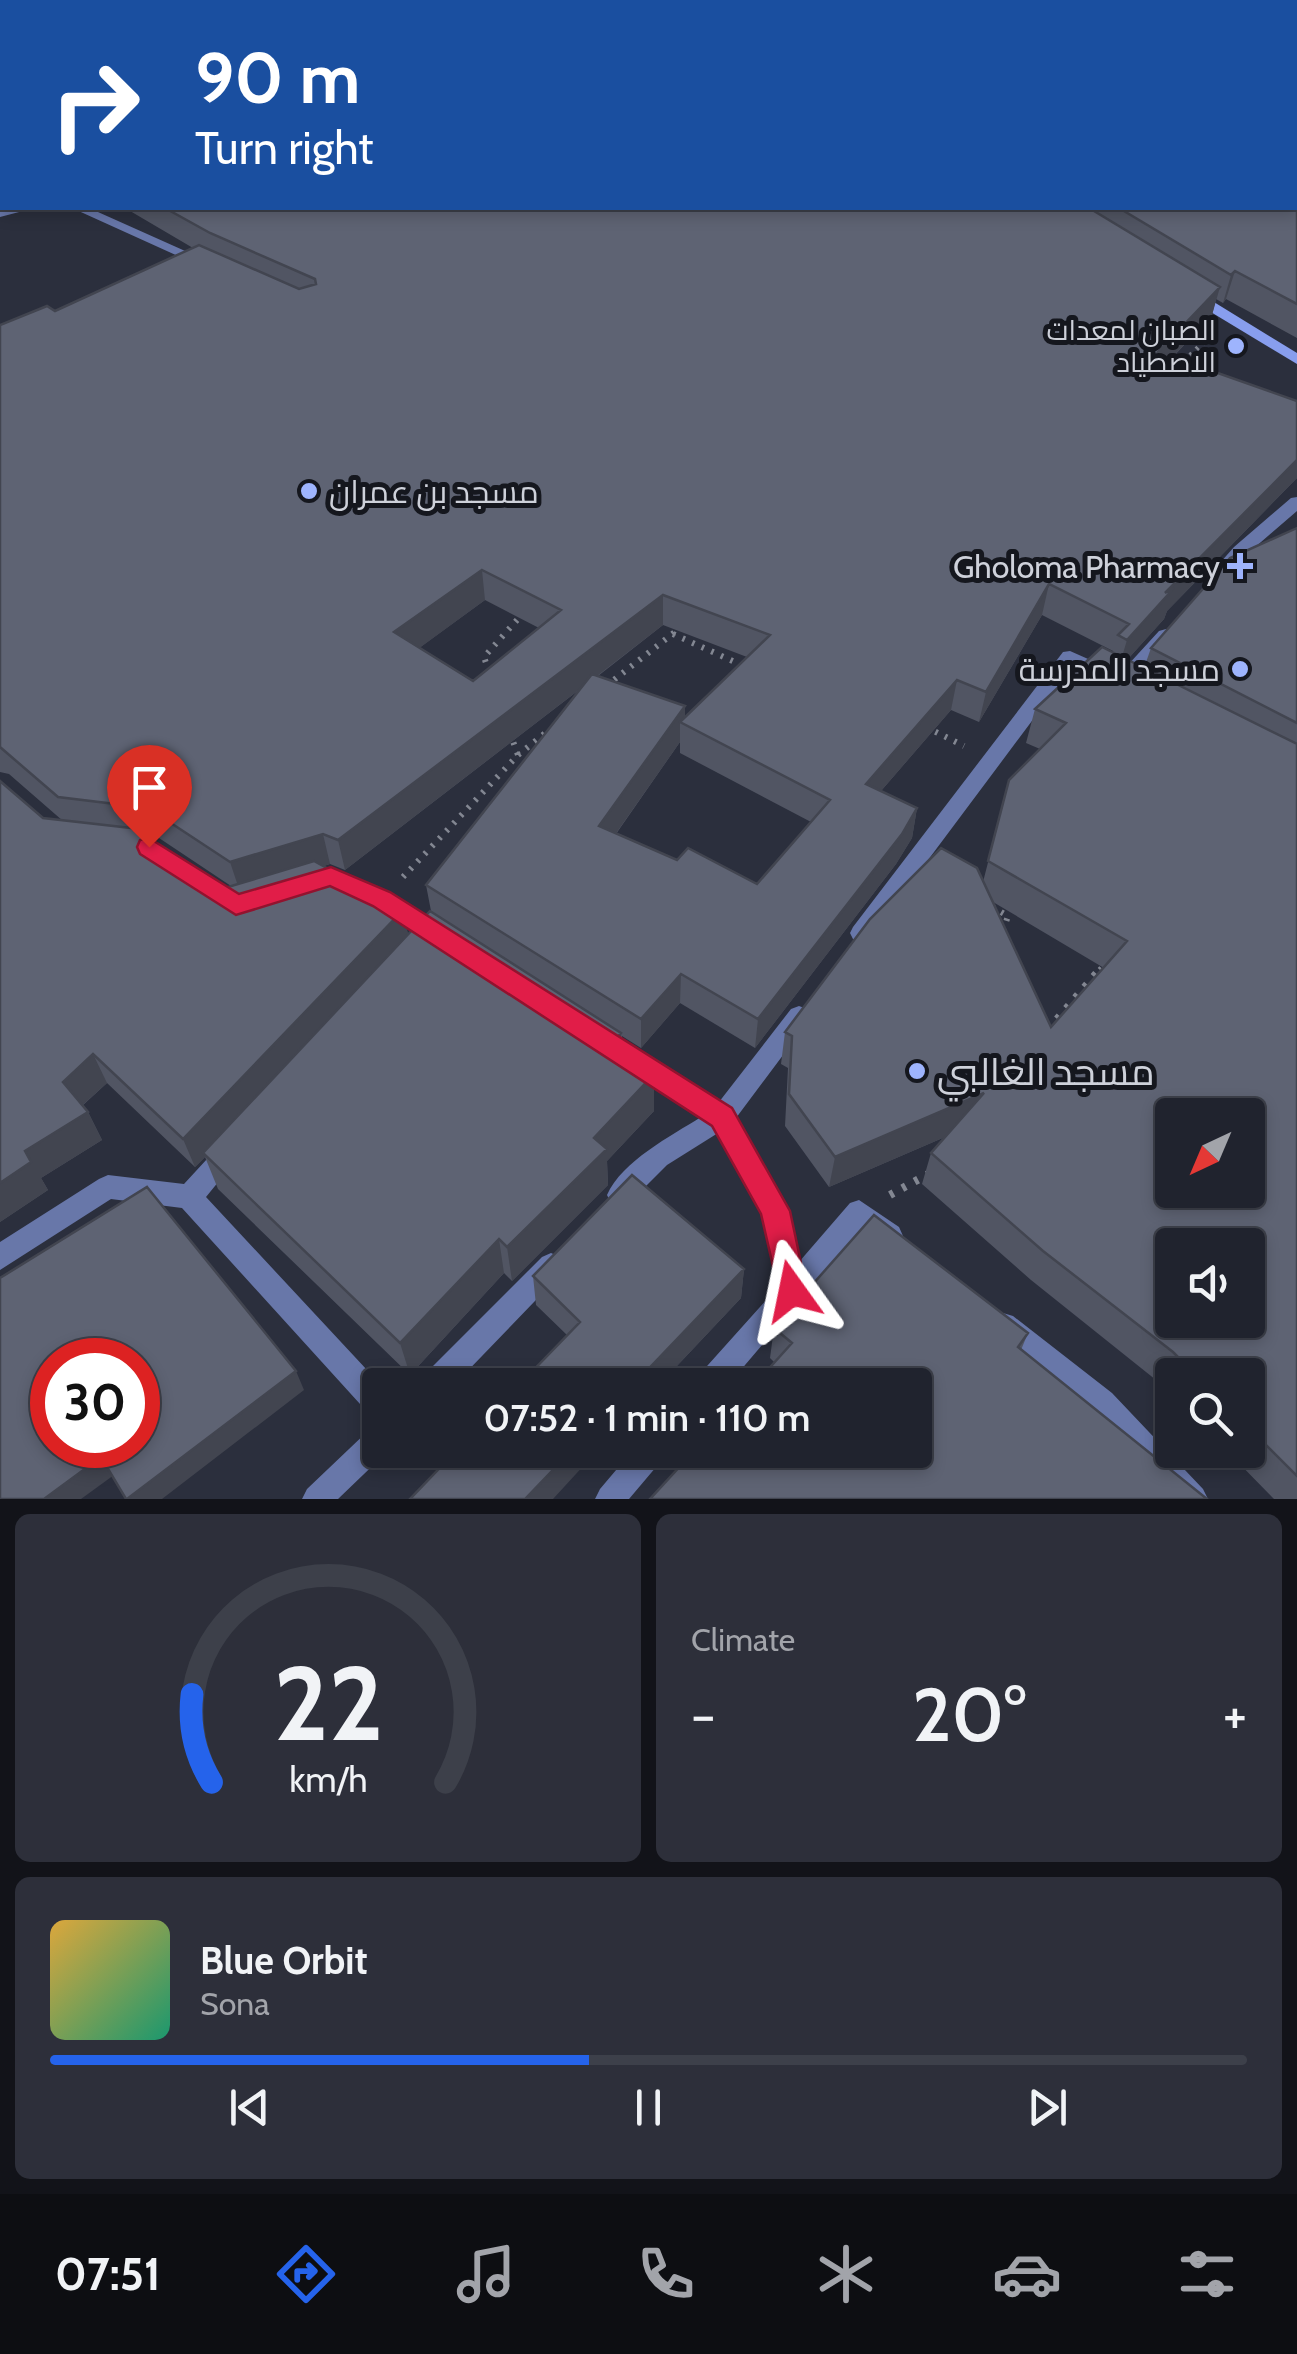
<!DOCTYPE html>
<html lang="en">
<head>
<meta charset="utf-8">
<style>
  :root { --surface:#20232e; --page:#2d2f3a; --text:#f1f3f6; --muted:#a2a4aa; --line:#3d404a; --accent:#2563eb }
  body { margin:0; font-family:Cabin,Cairo,sans-serif; background:var(--page); color:var(--text); height:100vh; display:flex; flex-direction:column; font-size:38px; white-space:nowrap }
  * { box-sizing:border-box; margin:0 }
  p { font-size:32px; color:var(--muted) }
  .icon { flex:none; width:55px; height:55px; fill:none; stroke:currentColor; stroke-width:2; stroke-linecap:round; stroke-linejoin:round }
  .map { position:relative; height:1499px; overflow:hidden }
  .drawer { display:flex; flex-direction:column; gap:15px; padding:15px; background:#121319; flex:1 }
  .drawer>* { flex:none }
  .top-card { position:absolute; left:0px; top:0px; width:1298px; height:210px; box-shadow:0 5px 15px #0003,0 0 0 2px var(--line); background:#1a4fa0; color:#fff; overflow:hidden }
  .needle { width:65px; rotate:224deg }
  .buttons { position:absolute; left:1155px; top:1098px; display:grid; gap:20px }
  .buttons a { display:grid; place-items:center; width:110px; height:110px; border-radius:10px; background:var(--surface); box-shadow:0 5px 15px #0003,0 0 0 2px var(--line); font-size:50px }
  .speed { position:absolute; left:30px; top:1338px; display:flex; gap:20px; font-size:50px; font-weight:700; text-align:center }
  .speed>* { display:grid; place-content:center; width:130px; height:130px; border-radius:50%; background:var(--surface); box-shadow:0 5px 15px #0003,0 0 0 2px var(--line); line-height:1 }
  .speed .limit { border:15px solid #d22; background:#fff; color:#111 }
  .pin { position:absolute; display:grid; place-items:center; width:85px; height:85px; color:#fff; margin:-102px -42px; border-radius:50% 50% 50% 0; rotate:-45deg; box-shadow:0 0 10px #0007 }
  .pin .icon { rotate:45deg }
  .me { position:absolute; width:110px; margin:-55px; rotate:348deg; stroke-linejoin:round; filter:drop-shadow(0 0 8px #0008) }
  .turn { display:flex; align-items:center; gap:35px; height:210px; padding:0 30px; font-size:45px }
  .turn .icon { width:130px; height:130px; stroke-width:2.5 }
  .turn b { display:block; font-size:70px; line-height:85px }
  .big { font-size:75px; font-weight:600; line-height:1.1 }
  .drawer .card { flex:1; display:flex; flex-direction:column; justify-content:center; gap:15px; min-width:0; padding:0 35px; border-radius:15px; background:var(--page) }
  .drawer .dial { align-items:center; gap:0 }
  .dial svg { height:260px; overflow:visible; fill:none; stroke:var(--line); stroke-width:7; stroke-linecap:round; text-anchor:middle }
  .dial text { fill:var(--text); stroke:none }
  .song { display:flex; align-items:center; gap:30px }
  .cover { width:120px; height:120px; border-radius:15px; background:linear-gradient(135deg,hsl(40 70% 55%),hsl(160 70% 35%)) }
  .played { height:10px; border-radius:5px; background:linear-gradient(90deg,var(--accent) 45%,var(--line) 45%) }
  .keys { display:flex; justify-content:space-around; direction:ltr }
  .heat { display:flex; justify-content:space-between; align-items:center; font-size:55px; direction:ltr }
  .drawer .tiles { flex:1; display:grid; gap:15px; grid-template-columns:1fr 1fr }
  .card:last-child { grid-column:span 2 }
  .trip { position:absolute; left:362px; top:1368px; width:570px; height:100px; border-radius:10px; background:var(--surface); box-shadow:0 5px 15px #0003,0 0 0 2px var(--line); font-weight:600; line-height:100px; text-align:center }
  .dock { display:flex; height:160px; justify-content:space-around; align-items:center; background:#0d0e12; color:var(--muted) }
  .dock .icon { width:70px; height:70px }
  .dock .current { color:var(--accent) }
  .dock b { font-size:45px; color:var(--text) }
  .map>svg:first-child { display:block }
  .lines { fill:none; stroke-linecap:round; stroke-linejoin:round }
  .path-far2 { stroke:#838792; stroke-width:5; stroke-dasharray:2.5 6; stroke-linecap:butt }
  .path-far1 { stroke:#838792; stroke-width:6; stroke-dasharray:2.5 8; stroke-linecap:butt }
  .path { stroke:#838792; stroke-width:8; stroke-dasharray:4 10; stroke-linecap:butt }
  .minor { fill:#6877a9; fill-rule:evenodd }
  .secondary { fill:#889eee; fill-rule:evenodd }
  .wall { fill:#515563; fill-rule:evenodd }
  .shaded-wall { fill:#424550 }
  .building { fill:#5e6373; stroke:#424550; stroke-width:2.5; fill-rule:evenodd }
  .route { fill:#e11d48; stroke:#92132f; stroke-width:2.5 }
  .poi-dot { fill:#9eb4fd; stroke:#15171e; stroke-width:4 }
  .labels { text-anchor:middle; dominant-baseline:central; stroke-width:10; stroke-linejoin:round; paint-order:stroke }
  .far-poi-label { font-size:28px; fill:#ced1da; stroke:#15171e; text-anchor:end }
  .poi-label { font-size:32px; fill:#ced1da; stroke:#15171e; text-anchor:end }
  .near-poi-label { font-size:38px; fill:#ced1da; stroke:#15171e; text-anchor:start }
</style>
</head>
<body>
<div class="map">
<svg width="1297" height="1499" viewBox="0 0 1297 1499">
  <rect width="100%" height="100%" fill="#2b2f3d"/>
  <g class="lines">
    <!-- path-far2 -->
    <path class="path-far2" d="M1178,367L1209,337"/>
    <!-- path-far1 -->
    <path class="path-far1" d="M673,634L746,667
      M489,672L484,657L525,611
      M606,686L675,632
      M926,727L964,746
      M518,755L549,730
      M403,877L518,755L511,736
      M992,907L1008,916L1002,934
      M1100,970L1105,964"/>
    <!-- path -->
    <path class="path" d="M1056,1031L1053,1024L1102,967
      M890,1195L932,1172"/>
    <!-- minor -->
    <path class="minor" d="M25,208L23,211L0,217V209Z
      M72,208H89L212,263L200,266Z
      M1297,497V511L1246,555L1224,580H1212L1209,576L1212,572L1234,547L1291,498Z
      M1166,629L1173,631L1175,635L1173,639L1130,688H1116L1113,683L1116,678L1159,631Z
      M1070,651L1113,670L1116,675L1113,680H1099L1073,666L869,939L861,942L853,939L850,933L853,927L1063,652Z
      M383,891L451,931L454,937L451,943L443,946L435,943L375,906L372,900L375,894Z
      M799,1006L807,1009L811,1016L807,1023L736,1118L788,1211L799,1262L850,1203L859,1200L899,1227L903,1236L899,1245L890,1248L861,1229L728,1385H695L699,1375L778,1287L763,1214L718,1133L667,1165L629,1203L620,1207L611,1203L607,1195C622,1161 671,1136 701,1117L594,1047L590,1040L594,1033L602,1030L610,1033L719,1102L791,1009Z
      M228,1143L237,1146L241,1154L206,1197L381,1385L380,1419L370,1415L182,1208L111,1199L0,1270V1242L99,1179L108,1175L184,1184L219,1146Z
      M551,1253L560,1257L564,1266L560,1275L454,1385H420L424,1375L542,1257Z
      M1003,1313L1013,1316L1112,1393L1203,1489L1208,1499H1173L1092,1413L993,1336L989,1326L993,1316Z
      M380,1425V1450H389L338,1499H302L307,1489L370,1429Z
      M633,1450H666L662,1460L629,1499H595L600,1489Z"/>
    <!-- secondary -->
    <path class="secondary" d="M1186,291H1196L1297,353V364L1186,297Z"/>
  </g>
  <!-- wall -->
  <path class="wall" d="M0,0H1297V338L1226,299L1223,303L1216,299L1212,315L1173,357L1297,401V478L1167,611L1164,619L1127,660L1144,668L1151,648L1297,528V1499H1274L1226,1450H1248V1375H1172V1396L1156,1380L1031,1280L922,1184L931,1153L945,1137L829,1187L785,1126L788,1068L781,1064L785,1032L983,882L1009,780L1040,749L1026,743L1035,709L1113,653V651L1042,615L979,722L951,710L881,791L917,808L912,838L896,864L755,1048L680,1003L641,1048L622,1036V1054L654,1074V1111L607,1161L608,1185L512,1281L504,1273L410,1375L218,1189L205,1157L195,1167L107,1083L82,1106L88,1112L102,1140L41,1178L48,1190L0,1222L43,818L63,821L9,774L0,772V325L55,311L193,248L125,208H1295L2,2V202H0ZM485,600L539,628L473,681L419,648ZM663,625L747,657L685,718V706L598,676ZM579,690L426,885L431,911L408,935L403,910L324,866L330,864L345,870ZM680,742V753L811,822L757,884L677,860L616,834ZM143,836L159,838L231,886L225,888ZM993,902L1104,968L1051,1027Z
    M744,1269L741,1298L659,1385H519L567,1335L536,1305L533,1276Z
    M774,1328L1028,1333L1021,1350L774,1362L770,1358Z"/>
  <!-- shaded-wall -->
  <path class="shaded-wall" d="M2,172V202H0V173Z
    M1235,271L1226,299L1223,303L1231,275Z
    M1220,287L1212,315L1150,381L1158,352Z
    M1297,460V478L1167,611L1164,619L1118,670L1127,640L1165,593Z
    M482,570L485,600L399,663L394,632Z
    M1049,584L1042,615L979,722L986,692Z
    M663,595V625L345,870L338,840Z
    M957,680L951,710L861,814L866,784Z
    M685,706V724L680,722V742L600,856L599,826Z
    M917,808L912,838L896,864L755,1048L758,1019Z
    M323,834L330,864L240,892L230,862Z
    M403,910L409,939L203,1153L205,1157L195,1167L183,1139Z
    M681,974L680,1003L641,1048V1019Z
    M621,1033L622,1070L610,1046Z
    M93,1054L107,1083L77,1110L63,1082Z
    M654,1074V1111L607,1161L608,1185L512,1281L507,1247L594,1138Z
    M984,1093L975,1124L829,1187L835,1157Z
    M88,1112L102,1140L41,1178L48,1190L0,1222V1183L25,1151Z
    M499,1239L504,1273L410,1375L400,1343Z
    M744,1269L741,1298L659,1385H633Z
    M296,1371L304,1390L162,1499H127Z
    M572,1450H598L553,1499H525Z
    M101,1457L114,1475L81,1499H44Z"/>
  <!-- building -->
  <path class="building" d="M0,0H1297V304L1235,271L1231,275L1119,208H1295V2H2V172L0,173Z
    M165,208H1089L1220,287L1158,352L1297,401V460L1165,593L1174,588L1127,640L1118,635L1129,624L1049,584L986,692L957,680L866,784L917,808L902,834L758,1019L681,974L641,1019L426,885L592,674L685,706L599,826L677,860L688,848L757,884L830,800L680,722L770,635L663,595L338,840L323,834L230,862L148,808L58,797L0,747V325L47,306L55,311L199,245L299,289L316,284L315,279L210,233ZM482,570L561,610L473,681L394,632Z
    M1297,528V723L1151,648L1230,558Z
    M1102,647L1297,744V1476L1248,1427V1375H1196L1173,1352L1043,1251L931,1153L984,1093L835,1157L789,1094L792,1036L785,1032L870,919L941,848L977,868L1051,1027L1127,941L988,861L1009,780L1066,723L1035,709ZM1172,1115H1248V1190H1172ZM1172,1245H1248V1320H1172Z
    M0,781L43,818L131,828L225,888L314,861L403,910L183,1139L93,1054L63,1082L88,1112L25,1151L31,1162L0,1183Z
    M430,911L621,1033L610,1046L654,1074L594,1138L607,1149L507,1247L499,1239L400,1343L203,1153Z
    M632,1175L744,1269L633,1385H519L580,1322L533,1276Z
    M147,1187L296,1371L127,1499H126L101,1457L44,1499H0V1278ZM52,1360H138V1445H52Z
    M874,1215L1028,1333L1018,1347L1207,1499H650L695,1450H915V1385H754L792,1343L774,1328Z
    M457,1450H572L525,1499H410Z"/>
  <!-- route -->
  <path class="route" d="M149,838L239,894L331,867L390,892L732,1108L790,1211L807,1291L803,1301L792,1306L781,1301L761,1214L712,1126L373,906L330,886L236,915L140,854L137,847L140,840Z"/>
  <!-- markers -->
  <g class="poi-dot">
    <circle cx="1236" cy="346" r="10"/>
    <circle cx="309" cy="491" r="10"/>
    <path d="M1235 551h10v10h10v10h-10v10h-10v-10h-10v-10h10z"/>
    <circle cx="1240" cy="669" r="10"/>
    <circle cx="917" cy="1071" r="10"/>
  </g>
  <g class="labels">
    <!-- far-poi labels -->
    <g class="far-poi-label">
      <text x="1216" y="330">الصبان لمعدات<tspan x="1216" dy="32">الاصطياد</tspan></text>
    </g>
    <!-- poi labels -->
    <g class="poi-label">
      <text x="329" y="491" text-anchor="start">مسجد بن عمران</text>
      <text x="1220" y="566">Gholoma Pharmacy</text>
      <text x="1220" y="669">مسجد المدرسة</text>
    </g>
    <!-- near-poi labels -->
    <g class="near-poi-label">
      <text x="937" y="1071">مسجد الغالبي</text>
    </g>
  </g>
</svg>
<div class="buttons">
<a><svg class="needle" viewBox="-14 -14 28 28"><path d="M0-13l5 13h-10z" fill="#e53935"/><path d="M0 13l5-13h-10z" fill="#a2a4aa"/></svg></a>
<a><svg class="icon" aria-label="sound" viewBox="0 0 24 24"><path d="M4 9h4l5-4v14l-5-4H4zM17 9q2 3 0 6"/></svg></a>
<a><svg class="icon" aria-label="search" viewBox="0 0 24 24"><circle cx="10" cy="10" r="6"/><path d="M15 15l6 6"/></svg></a>
</div>
<div class="speed"><div class="limit">30</div></div>
<div class="pin" style="left:149px;top:847px;background:#d93025"><svg class="icon" aria-label="arrive" viewBox="0 0 24 24"><path d="M6 21V4h12l-3 4 3 4H6"/></svg></div>
<svg class="me" style="left:792px;top:1291px" viewBox="-20 -20 40 40"><path d="M0-17L14 15 0 8-14 15z" fill="#e11d48" stroke="#fff" stroke-width="4"/></svg>
<div class="trip">07:52 · 1 min · 110 m</div>
<div class="top-card">
<div class="turn"><svg class="icon" aria-label="right" viewBox="0 0 24 24"><path d="M7 20v-9h11M14 6l5 5-5 5"/></svg><div><b>90 m</b>Turn right</div></div>
</div>
</div>
<section class="drawer">
<div class="tiles">
<div class="card dial"><svg viewBox="0 0 100 80">
<path d="M14 69A42 42 0 1 1 86 69"/>
<path d="M14 69A42 42 0 0 1 8 42" stroke="#2563eb"/>
<text x="50" y="56" font-size="32" font-weight="700">22</text>
<text x="50" y="72" font-size="11">km/h</text>
</svg></div>
<div class="card"><p>Climate</p>
<div class="heat"><a>−</a><b class="big">20°</b><a>+</a></div>
</div>
<div class="card">
<div class="song"><i class="cover"></i><div><b>Blue Orbit</b><p>Sona</p></div></div>
<div class="played"></div>
<div class="keys"><svg class="icon" aria-label="previous" viewBox="0 0 24 24"><path d="M18 5L8 12l10 7zM5 5v14"/></svg><svg class="icon" aria-label="pause" viewBox="0 0 24 24"><path d="M8 5v14M16 5v14"/></svg><svg class="icon" aria-label="next" viewBox="0 0 24 24"><path d="M6 5l10 7-10 7zM19 5v14"/></svg></div>
</div>
</div>
</section>
<nav class="dock">
<b>07:51</b>
<svg class="icon current" aria-label="directions" viewBox="0 0 24 24"><path d="M12 3l9 9-9 9-9-9zM9 14v-3h6M13 9l2 2-2 2"/></svg>
<svg class="icon" aria-label="music" viewBox="0 0 24 24"><path d="M9 18V5l10-2v13"/><circle cx="6" cy="18" r="3"/><circle cx="16" cy="16" r="3"/></svg>
<svg class="icon" aria-label="phone" viewBox="0 0 24 24"><path d="M5 4h4l2 5-3 2q2 4 5 5l2-3 5 2v4C11 20 4 13 5 4z"/></svg>
<svg class="icon" aria-label="climate" viewBox="0 0 24 24"><path d="M12 3v18M4 7l16 10M4 17L20 7"/></svg>
<svg class="icon" aria-label="car" viewBox="0 0 24 24"><path d="M5 17H2v-5l4-1 3-4h7l3 4 3 1v5h-3M9 17h6M6 11h13"/><circle cx="7" cy="17" r="2"/><circle cx="17" cy="17" r="2"/></svg>
<svg class="icon" aria-label="filters" viewBox="0 0 24 24"><path d="M4 7h16M4 17h16"/><circle cx="9" cy="7" r="2"/><circle cx="15" cy="17" r="2"/></svg>
</nav>
</body>
</html>
